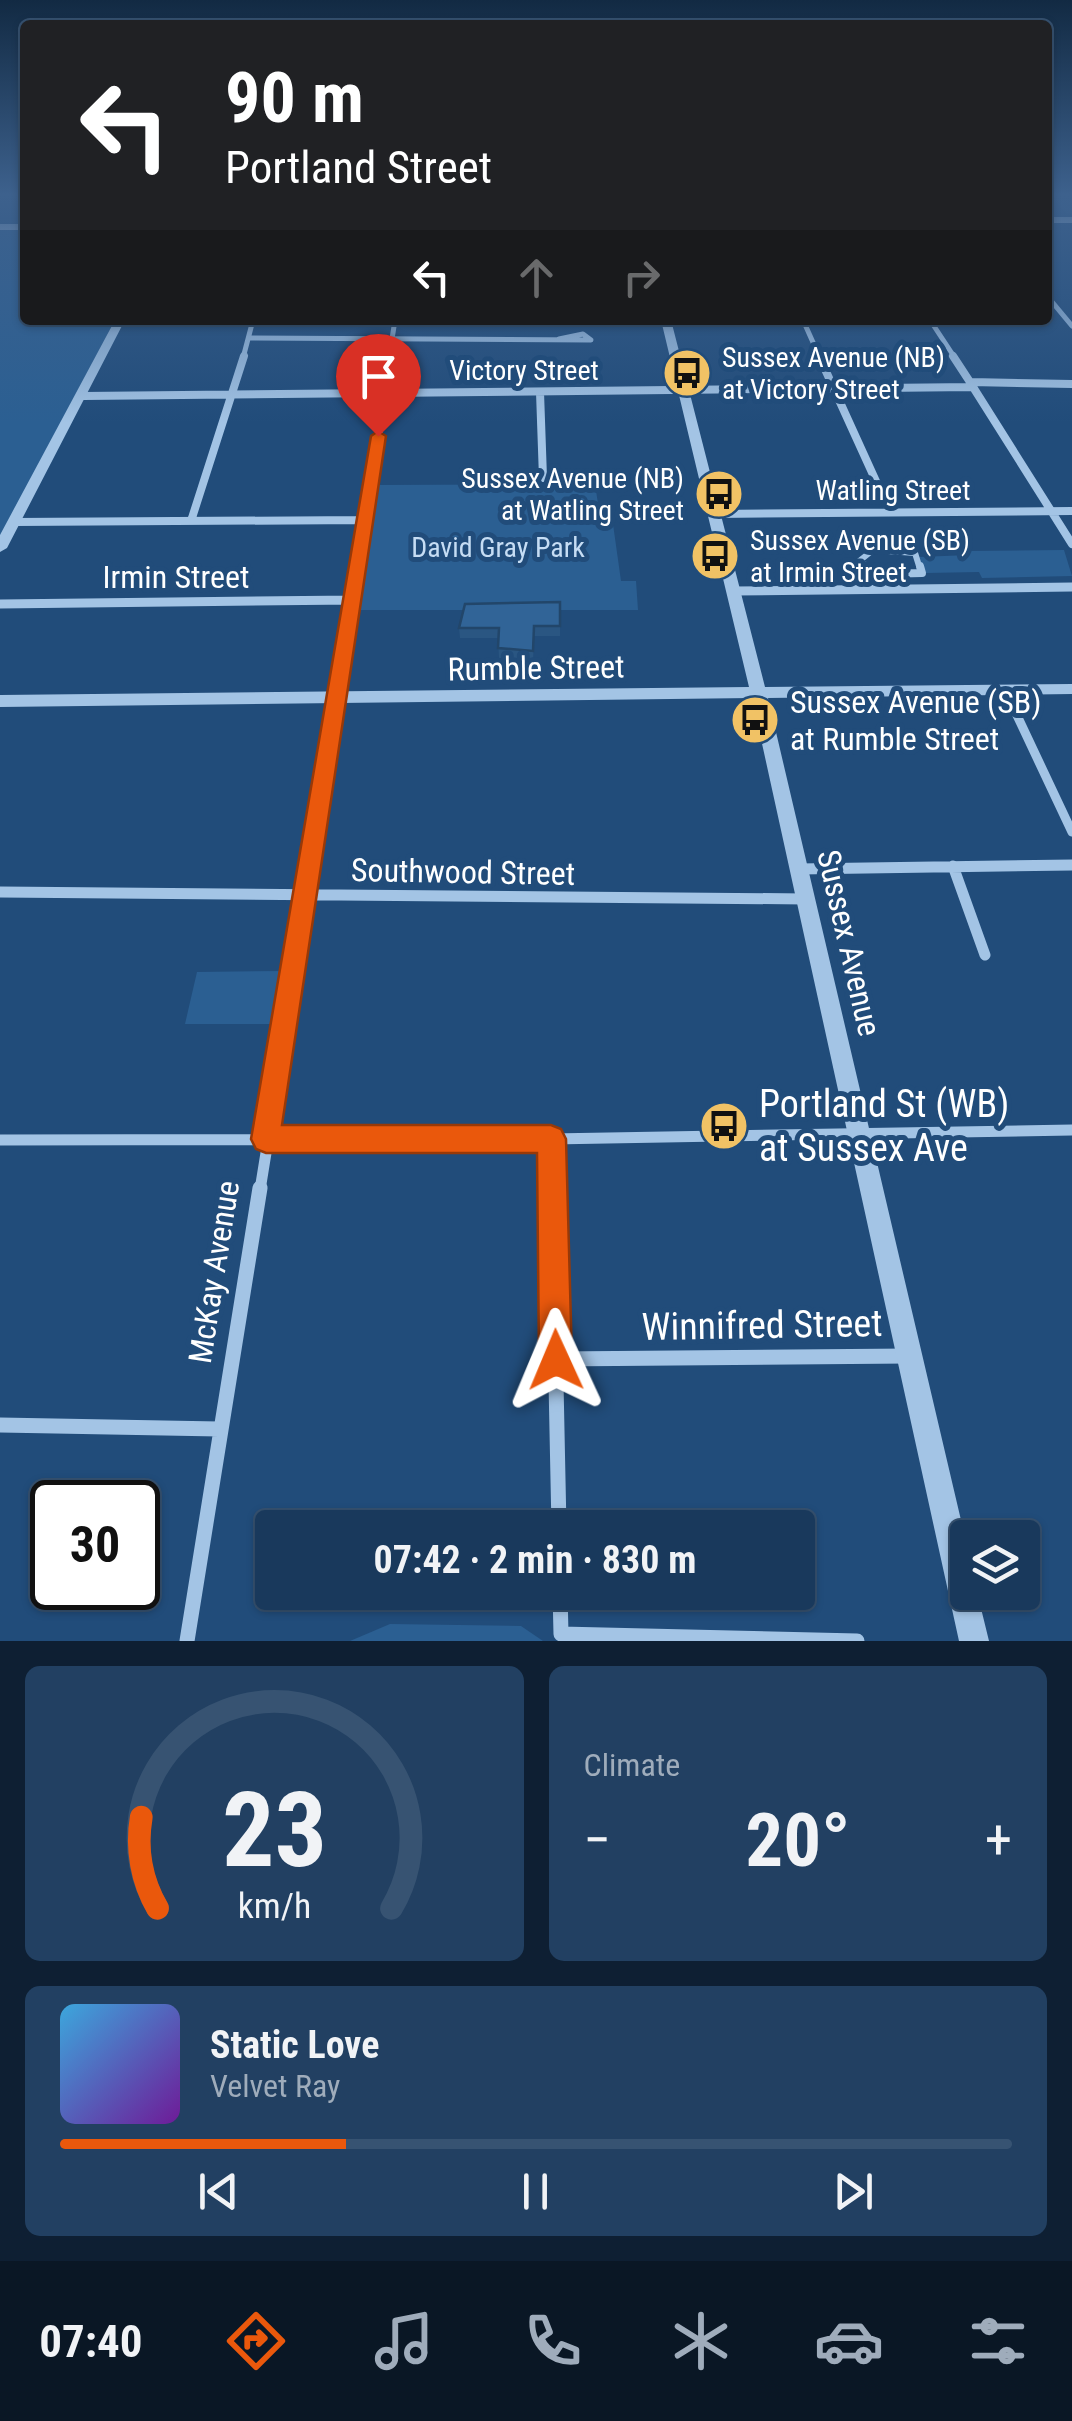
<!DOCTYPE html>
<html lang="en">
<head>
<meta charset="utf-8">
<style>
  :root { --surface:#19395c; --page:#224062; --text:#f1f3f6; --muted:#9facbb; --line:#375372; --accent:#ea580c }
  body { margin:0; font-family:"Roboto Condensed",sans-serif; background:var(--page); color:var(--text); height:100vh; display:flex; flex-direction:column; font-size:38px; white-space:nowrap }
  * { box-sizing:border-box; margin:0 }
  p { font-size:32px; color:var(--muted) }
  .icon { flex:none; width:55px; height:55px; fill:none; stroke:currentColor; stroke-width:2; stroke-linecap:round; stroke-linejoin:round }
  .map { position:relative; height:1641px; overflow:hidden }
  .sheet { display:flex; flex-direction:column; gap:25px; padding:25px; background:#0e1f33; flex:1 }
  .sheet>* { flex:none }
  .guide { position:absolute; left:20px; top:20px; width:1032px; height:305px; border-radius:10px; box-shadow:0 2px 8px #0004,0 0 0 2px var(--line); background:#202124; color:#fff; overflow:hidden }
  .fabs { position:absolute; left:950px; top:1520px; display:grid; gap:20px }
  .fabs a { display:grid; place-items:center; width:90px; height:90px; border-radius:10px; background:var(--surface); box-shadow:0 2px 8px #0004,0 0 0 2px var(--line); font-size:50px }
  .speed { position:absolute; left:30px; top:1480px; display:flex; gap:20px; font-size:50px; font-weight:700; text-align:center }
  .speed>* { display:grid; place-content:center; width:130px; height:130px; border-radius:50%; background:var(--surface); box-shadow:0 2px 8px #0004,0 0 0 2px var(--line); line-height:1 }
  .speed .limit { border:5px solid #111; border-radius:15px; background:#fff; color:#111 }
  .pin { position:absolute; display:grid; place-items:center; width:85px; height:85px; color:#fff; margin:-102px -42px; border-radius:50% 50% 50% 0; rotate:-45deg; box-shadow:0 0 10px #0007 }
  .pin .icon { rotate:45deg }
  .me { position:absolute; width:110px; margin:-55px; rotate:359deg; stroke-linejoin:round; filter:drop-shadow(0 0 8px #0008) }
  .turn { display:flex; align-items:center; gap:35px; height:210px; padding:0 40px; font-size:45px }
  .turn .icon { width:130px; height:130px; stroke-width:2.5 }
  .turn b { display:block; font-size:70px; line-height:85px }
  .lanes { display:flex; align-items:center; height:95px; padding:0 40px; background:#0003; justify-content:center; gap:50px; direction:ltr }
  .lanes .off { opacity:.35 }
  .big { font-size:75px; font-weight:700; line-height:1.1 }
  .sheet .tile { flex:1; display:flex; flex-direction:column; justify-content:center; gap:15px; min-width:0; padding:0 35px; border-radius:15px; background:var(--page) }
  .sheet .dial { align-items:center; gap:0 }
  .dial svg { height:260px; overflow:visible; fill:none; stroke:var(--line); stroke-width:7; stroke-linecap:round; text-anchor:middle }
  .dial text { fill:var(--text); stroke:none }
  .song { display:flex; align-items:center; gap:30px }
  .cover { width:120px; height:120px; border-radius:15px; background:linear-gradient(135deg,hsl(200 70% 55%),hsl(280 70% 35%)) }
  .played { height:10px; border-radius:5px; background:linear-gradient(90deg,var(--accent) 30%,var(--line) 30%) }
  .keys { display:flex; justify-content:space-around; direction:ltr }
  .heat { display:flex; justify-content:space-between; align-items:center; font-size:55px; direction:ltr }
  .sheet .tiles { flex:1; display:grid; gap:25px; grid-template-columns:1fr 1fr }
  .tile:last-child { grid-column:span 2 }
  .trip { position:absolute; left:255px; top:1510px; width:560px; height:100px; border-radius:10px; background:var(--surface); box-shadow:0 2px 8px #0004,0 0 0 2px var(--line); font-weight:700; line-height:100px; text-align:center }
  .tabs { display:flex; height:160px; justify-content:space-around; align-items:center; background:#0a1725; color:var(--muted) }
  .tabs .icon { width:70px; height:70px }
  .tabs .on { color:var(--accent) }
  .tabs b { font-size:45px; color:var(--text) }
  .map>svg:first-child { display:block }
  .green { fill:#2b5f92 }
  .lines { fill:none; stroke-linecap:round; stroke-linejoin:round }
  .pedestrian-far1 { stroke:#a3c4e5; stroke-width:6 }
  .pedestrian { stroke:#a3c4e5; stroke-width:8 }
  .minor-far4 { stroke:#a3c4e5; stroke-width:5 }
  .minor-far3 { stroke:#a3c4e5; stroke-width:8 }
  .minor-far2 { stroke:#a3c4e5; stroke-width:9 }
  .minor-far1 { stroke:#a3c4e5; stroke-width:11 }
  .minor { stroke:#a3c4e5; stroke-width:15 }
  .tertiary { fill:#a3c4e5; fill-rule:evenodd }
  .secondary { fill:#cde0f5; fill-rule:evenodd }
  .wall { fill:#2a5682 }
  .building { fill:#316497; stroke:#22466a; stroke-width:2.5 }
  .route { fill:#ea580c; stroke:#983908; stroke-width:2.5 }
  .labels { text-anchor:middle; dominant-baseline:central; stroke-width:10; stroke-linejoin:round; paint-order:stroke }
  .far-poi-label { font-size:28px; fill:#fff; stroke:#214c7a; text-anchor:start }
  .far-street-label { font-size:28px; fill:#fff; stroke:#214c7a }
  .far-park-label { font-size:28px; fill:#c6ddf4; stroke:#214c7a }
  .street-label { font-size:32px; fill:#fff; stroke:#214c7a }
  .poi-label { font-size:32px; fill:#fff; stroke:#214c7a; text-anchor:start }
  .near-poi-label { font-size:38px; fill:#fff; stroke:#214c7a; text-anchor:start }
  .near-street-label { font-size:38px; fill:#fff; stroke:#214c7a }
</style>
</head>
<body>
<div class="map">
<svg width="1072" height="1641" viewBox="0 0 1072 1641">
  <rect width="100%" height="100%" fill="#214c7a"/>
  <!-- green -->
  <path class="green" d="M0,229H25V320H115L0,537Z
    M595,484L600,517H612L621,581H636L638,610H358L375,485Z
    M1064,550L1072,576L982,578L979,572L926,573L918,557L970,555L969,551Z
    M285,971L276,1024H185L197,972Z
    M390,1624L521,1626L543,1641H350Z"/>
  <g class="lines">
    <!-- pedestrian-far1 -->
    <path class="pedestrian-far1" d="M871,569L858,562L873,550L915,553L920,569"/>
    <!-- pedestrian -->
    <path class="pedestrian" d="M866,566L882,574L922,573L920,566"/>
    <!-- minor-far4 -->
    <path class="minor-far4" d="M1048,297L1072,326
      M803,320L820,358
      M930,320L955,358
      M249,338L591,340L583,334L559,339
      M243,358L253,320
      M389,358L395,320"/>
    <!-- minor-far3 -->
    <path class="minor-far3" d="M819,356L890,512
      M953,356L970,382
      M971,382L1072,384
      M973,387L1072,544
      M540,392L543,478
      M83,396L973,387
      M714,514L1072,511
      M191,521L244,356
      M14,522L365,520
      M359,569L390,356"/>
    <!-- minor-far2 -->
    <path class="minor-far2" d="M734,591L1072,587
      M0,604L353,600
      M1005,690L1072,832
      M316,840L359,566"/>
    <!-- minor-far1 -->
    <path class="minor-far1" d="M953,866L985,955
      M799,869L1072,865
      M0,892L806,899
      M551,1139L552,1190
      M0,1140L551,1139L1072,1130
      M260,1190L317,838"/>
    <!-- minor -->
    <path class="minor" d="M552,1188L559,1528
      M556,1359L909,1356
      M0,1425L219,1429
      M560,1592L561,1634L857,1641
      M187,1641L260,1188"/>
    <!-- tertiary -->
    <path class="tertiary" d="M115,320H125L7,548L0,552V535Z
      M661,320H671L765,687L1072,684V694L768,698L968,1550V1592H977L989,1641H959L752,698L0,707V695L749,687Z"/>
    <!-- secondary -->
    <path class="secondary" d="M1048,217H1072V223H1048Z
      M0,224H25V230H0Z"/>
  </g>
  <!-- wall -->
  <path class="wall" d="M1049,194H1072V214L1066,213Z
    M560,602V636H534L533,662L499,658L498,638H460L459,628Z"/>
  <!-- building -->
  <path class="building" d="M560,602V626H534L533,651L498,648L499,628H459L465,604Z"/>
  <!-- sky -->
  <linearGradient id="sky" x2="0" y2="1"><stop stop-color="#122a43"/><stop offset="0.46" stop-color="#3d618d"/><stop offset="1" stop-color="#3d618d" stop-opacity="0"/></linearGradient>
  <rect width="1072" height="423" fill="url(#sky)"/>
  <!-- route -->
  <path class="route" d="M378,431L386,436L282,1125H551L561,1129L566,1139L572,1360L567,1371L556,1376L544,1371L539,1360L537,1153H266L256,1149L251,1139L371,436Z"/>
  <!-- icons -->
  <defs>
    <g id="bus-disc" transform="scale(2.5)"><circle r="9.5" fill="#f1c265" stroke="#214c7a"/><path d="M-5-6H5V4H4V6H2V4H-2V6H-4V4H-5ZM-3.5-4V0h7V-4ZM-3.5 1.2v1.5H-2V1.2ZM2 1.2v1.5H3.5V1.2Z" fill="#111"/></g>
  </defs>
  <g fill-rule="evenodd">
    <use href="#bus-disc" x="687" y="373"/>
    <use href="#bus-disc" x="719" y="494"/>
    <use href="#bus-disc" x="715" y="556"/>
    <use href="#bus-disc" x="755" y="720"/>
    <use href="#bus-disc" x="724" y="1126"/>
  </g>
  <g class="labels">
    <!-- far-poi labels -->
    <g class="far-poi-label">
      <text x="722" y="357">Sussex Avenue (NB)<tspan x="722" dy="32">at Victory Street</tspan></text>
      <text x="684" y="478" text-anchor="end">Sussex Avenue (NB)<tspan x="684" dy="32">at Watling Street</tspan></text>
      <text x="750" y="540">Sussex Avenue (SB)<tspan x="750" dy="32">at Irmin Street</tspan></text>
    </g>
    <!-- far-street labels -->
    <g class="far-street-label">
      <text x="524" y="370">Victory Street</text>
      <text x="893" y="490">Watling Street</text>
    </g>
    <!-- far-park labels -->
    <g class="far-park-label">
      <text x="498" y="547">David Gray Park</text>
    </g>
    <!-- street labels -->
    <g class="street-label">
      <text x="176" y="577">Irmin Street</text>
      <text transform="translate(536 668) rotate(-1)">Rumble Street</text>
      <text transform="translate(463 872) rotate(1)">Southwood Street</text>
      <text transform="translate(849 943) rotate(77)">Sussex Avenue</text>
      <text transform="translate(214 1272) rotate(-81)">McKay Avenue</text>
    </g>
    <!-- poi labels -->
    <g class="poi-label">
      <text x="790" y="702">Sussex Avenue (SB)<tspan x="790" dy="37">at Rumble Street</tspan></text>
    </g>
    <!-- near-poi labels -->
    <g class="near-poi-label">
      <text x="759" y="1104">Portland St (WB)<tspan x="759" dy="44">at Sussex Ave</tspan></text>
    </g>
    <!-- near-street labels -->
    <g class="near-street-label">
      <text transform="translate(762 1325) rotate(-1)">Winnifred Street</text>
    </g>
  </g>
</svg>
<div class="fabs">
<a><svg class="icon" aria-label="layers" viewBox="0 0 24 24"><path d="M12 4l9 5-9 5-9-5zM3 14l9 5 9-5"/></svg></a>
</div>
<div class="speed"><div class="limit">30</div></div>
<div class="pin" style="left:378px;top:436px;background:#d93025"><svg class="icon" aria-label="arrive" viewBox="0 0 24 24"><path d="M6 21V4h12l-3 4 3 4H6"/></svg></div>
<svg class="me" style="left:556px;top:1360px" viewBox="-20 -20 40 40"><path d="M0-17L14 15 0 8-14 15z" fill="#ea580c" stroke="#fff" stroke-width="4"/></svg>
<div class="trip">07:42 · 2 min · 830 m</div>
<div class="guide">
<div class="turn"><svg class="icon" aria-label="left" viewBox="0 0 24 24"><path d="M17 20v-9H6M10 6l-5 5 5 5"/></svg><div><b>90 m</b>Portland Street</div></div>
<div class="lanes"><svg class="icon" aria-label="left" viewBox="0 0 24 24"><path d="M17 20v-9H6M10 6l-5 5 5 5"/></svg><svg class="icon off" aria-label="ahead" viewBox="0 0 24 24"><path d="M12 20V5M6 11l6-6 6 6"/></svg><svg class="icon off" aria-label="right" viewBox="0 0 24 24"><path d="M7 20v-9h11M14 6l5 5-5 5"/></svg></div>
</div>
</div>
<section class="sheet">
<div class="tiles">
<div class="tile dial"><svg viewBox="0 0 100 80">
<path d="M14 69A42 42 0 1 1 86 69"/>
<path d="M14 69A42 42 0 0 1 9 41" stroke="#ea580c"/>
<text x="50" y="56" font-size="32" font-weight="700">23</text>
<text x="50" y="72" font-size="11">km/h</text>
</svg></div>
<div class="tile"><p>Climate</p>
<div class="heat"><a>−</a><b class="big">20°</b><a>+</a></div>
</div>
<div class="tile">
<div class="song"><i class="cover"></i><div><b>Static Love</b><p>Velvet Ray</p></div></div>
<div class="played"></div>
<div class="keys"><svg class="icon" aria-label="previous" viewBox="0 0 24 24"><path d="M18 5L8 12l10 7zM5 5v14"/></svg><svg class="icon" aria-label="pause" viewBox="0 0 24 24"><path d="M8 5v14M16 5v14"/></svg><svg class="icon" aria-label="next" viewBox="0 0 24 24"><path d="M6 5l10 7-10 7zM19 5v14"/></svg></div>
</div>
</div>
</section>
<nav class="tabs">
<b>07:40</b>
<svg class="icon on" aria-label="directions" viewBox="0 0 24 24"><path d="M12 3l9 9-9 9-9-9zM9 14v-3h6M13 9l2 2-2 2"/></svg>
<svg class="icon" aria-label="music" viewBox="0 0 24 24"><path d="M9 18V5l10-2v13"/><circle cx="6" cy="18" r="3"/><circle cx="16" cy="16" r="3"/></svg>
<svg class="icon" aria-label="phone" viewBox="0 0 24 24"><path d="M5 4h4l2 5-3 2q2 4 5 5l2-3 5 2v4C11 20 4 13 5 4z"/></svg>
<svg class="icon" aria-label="climate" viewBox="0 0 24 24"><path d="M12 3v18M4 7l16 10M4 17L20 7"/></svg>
<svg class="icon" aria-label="car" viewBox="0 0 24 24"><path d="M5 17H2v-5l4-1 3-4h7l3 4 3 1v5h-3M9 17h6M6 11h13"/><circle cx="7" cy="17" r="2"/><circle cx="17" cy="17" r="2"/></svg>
<svg class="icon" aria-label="filters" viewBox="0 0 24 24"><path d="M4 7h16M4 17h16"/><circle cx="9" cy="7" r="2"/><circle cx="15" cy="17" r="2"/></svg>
</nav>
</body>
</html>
